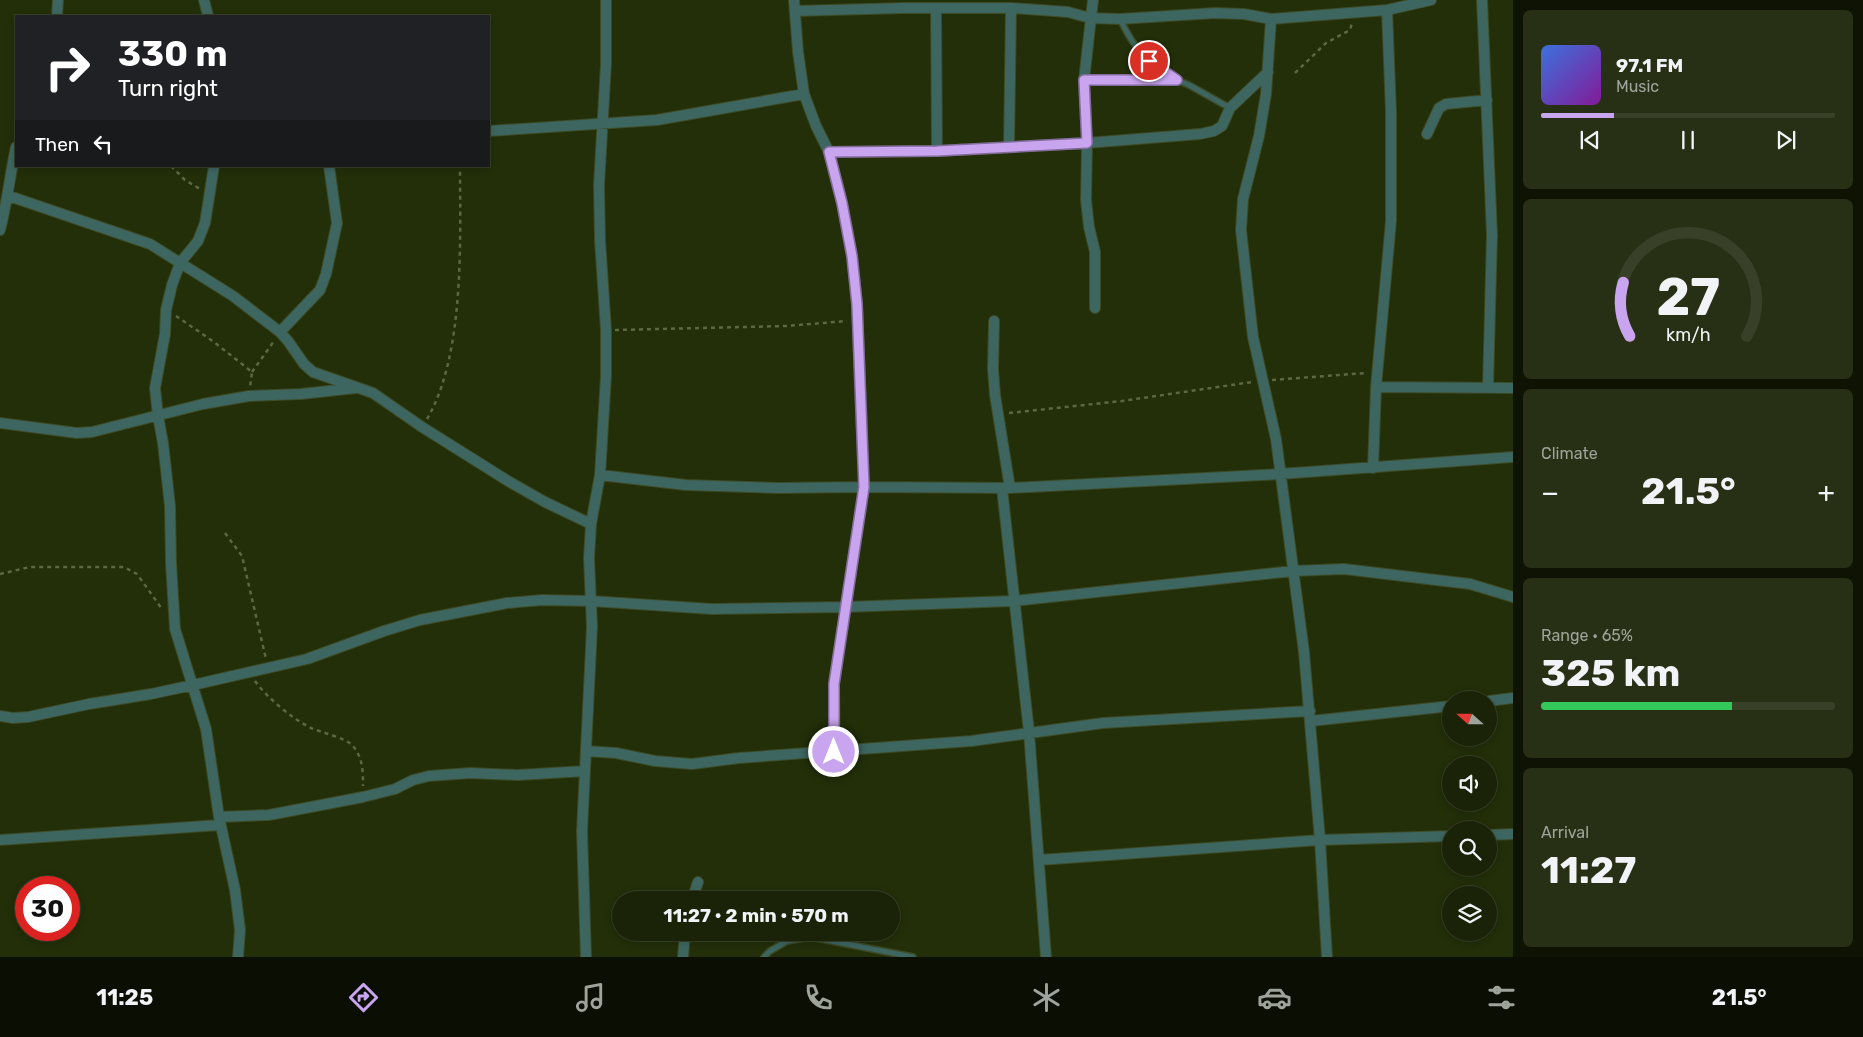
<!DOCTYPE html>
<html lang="en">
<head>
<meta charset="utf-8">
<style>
  :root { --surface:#1a2307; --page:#272f15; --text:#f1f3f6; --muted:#9fa49b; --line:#384028; --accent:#c8a5ee }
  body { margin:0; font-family:Rubik,sans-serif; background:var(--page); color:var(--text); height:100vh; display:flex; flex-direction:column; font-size:19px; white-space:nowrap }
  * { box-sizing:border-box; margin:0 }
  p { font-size:16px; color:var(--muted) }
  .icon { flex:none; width:28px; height:28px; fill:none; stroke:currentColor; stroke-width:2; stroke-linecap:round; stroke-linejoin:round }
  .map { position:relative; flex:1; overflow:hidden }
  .details { display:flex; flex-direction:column; gap:10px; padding:10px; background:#0e1304; width:350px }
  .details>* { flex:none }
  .guide { position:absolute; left:15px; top:15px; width:475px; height:152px; border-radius:0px; box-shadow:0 2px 8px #0003,0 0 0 1px var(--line); background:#202124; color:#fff; overflow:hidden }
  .needle { width:32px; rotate:291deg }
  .fabs { position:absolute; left:1442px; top:691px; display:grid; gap:10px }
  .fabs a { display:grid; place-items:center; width:55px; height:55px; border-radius:50%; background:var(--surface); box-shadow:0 2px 8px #0003,0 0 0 1px var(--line); font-size:25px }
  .speed { position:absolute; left:15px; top:876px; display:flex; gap:10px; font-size:25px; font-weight:700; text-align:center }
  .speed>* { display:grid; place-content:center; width:65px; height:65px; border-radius:50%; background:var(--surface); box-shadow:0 2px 8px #0003,0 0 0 1px var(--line); line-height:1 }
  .speed .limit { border:8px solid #d22; background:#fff; color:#111 }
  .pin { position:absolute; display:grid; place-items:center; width:42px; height:42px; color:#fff; margin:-21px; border:2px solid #fff; border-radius:50%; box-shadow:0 1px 5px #0007 }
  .me { position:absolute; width:55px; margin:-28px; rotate:0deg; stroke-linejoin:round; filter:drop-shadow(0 0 4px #0008) }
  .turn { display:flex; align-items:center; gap:18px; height:105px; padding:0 20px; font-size:22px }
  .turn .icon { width:65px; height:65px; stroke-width:2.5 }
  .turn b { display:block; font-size:35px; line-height:42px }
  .then { display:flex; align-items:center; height:48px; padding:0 20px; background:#0003; gap:10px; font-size:19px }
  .big { font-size:38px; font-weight:700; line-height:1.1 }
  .details .tile { flex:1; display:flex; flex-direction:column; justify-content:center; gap:8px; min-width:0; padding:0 18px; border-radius:8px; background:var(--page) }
  .details .dial { align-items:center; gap:0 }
  .dial svg { height:130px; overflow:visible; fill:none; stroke:var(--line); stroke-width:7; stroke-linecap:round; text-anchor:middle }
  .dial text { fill:var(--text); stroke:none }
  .song { display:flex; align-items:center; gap:15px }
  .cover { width:60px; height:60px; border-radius:8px; background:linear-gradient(135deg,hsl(220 70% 55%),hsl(290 70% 35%)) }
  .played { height:5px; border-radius:2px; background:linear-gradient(90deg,var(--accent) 25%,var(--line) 25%) }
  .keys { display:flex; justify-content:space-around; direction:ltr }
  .heat { display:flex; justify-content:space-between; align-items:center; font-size:28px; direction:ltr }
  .charge { height:8px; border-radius:4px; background:linear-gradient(90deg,#34c759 65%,var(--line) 0) }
  .trip { position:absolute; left:612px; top:891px; width:288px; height:50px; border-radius:25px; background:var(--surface); box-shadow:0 2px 8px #0003,0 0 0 1px var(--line); font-weight:700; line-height:50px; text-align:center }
  .tabs { display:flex; height:80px; justify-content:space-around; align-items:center; background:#0a0e03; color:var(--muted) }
  .tabs .icon { width:35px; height:35px }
  .tabs .active { color:var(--accent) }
  .tabs b { font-size:22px; color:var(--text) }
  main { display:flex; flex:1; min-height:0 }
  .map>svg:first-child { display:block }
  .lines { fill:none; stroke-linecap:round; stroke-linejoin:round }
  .lane-casing { stroke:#3d4a24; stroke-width:8 }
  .street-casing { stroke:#3d4a24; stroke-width:12 }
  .path { stroke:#5b6943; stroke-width:2.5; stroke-dasharray:4 4; stroke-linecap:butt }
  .lane { stroke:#3e6661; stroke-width:5 }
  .street { stroke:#3e6661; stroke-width:10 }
  .route-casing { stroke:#826b9b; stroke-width:12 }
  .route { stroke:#c8a5ee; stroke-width:9 }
</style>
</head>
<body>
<main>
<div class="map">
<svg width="1513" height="957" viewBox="0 0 1513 957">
  <rect width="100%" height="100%" fill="#222f09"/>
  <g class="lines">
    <!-- lane casing -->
    <g class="lane-casing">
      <path id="lane" d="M1120,19C1136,52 1145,60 1177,80
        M1084,80H1177L1189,85L1230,108
        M764,957L770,951L787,941L811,937L913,957"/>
    </g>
    <!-- street casing -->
    <g class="street-casing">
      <path id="street" d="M204,0L208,16
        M794,0L798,52L804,94L816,126L829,152L842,203L852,256L857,304L864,487L834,684L835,751
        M1093,0L1084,80L1087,143L1086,200L1089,227L1095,252V308
        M1482,0L1492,235L1488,387
        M936,8L937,151
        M795,11L903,8H1011L1068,12L1090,18L1120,19L1215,13L1244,14L1271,19
        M57,16L58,0
        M489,131L657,120L804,94
        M1427,134L1439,108L1446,104L1487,100
        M1009,146L1011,8
        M829,152L937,151L1087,143L1200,134L1214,131L1222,126L1230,108L1268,72
        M214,166L205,223L198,241L180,263L172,285L166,310L165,334L155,388L158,416L163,443L170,506L171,563L175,629L206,729L219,817L235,890L240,930L238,957
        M9,196L150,244L233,296L280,332L288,341L304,364L313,372L373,393L422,427L508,481L545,502L591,524
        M0,230C7,203 10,175 16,147
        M994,321L993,369L995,395L1010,488
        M280,332L320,290L326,274L337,223L329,166
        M1376,387L1513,388
        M0,423L77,433L92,432L203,404L249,396L301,394L356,388
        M1373,468L1376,387L1391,221V112L1387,10
        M600,475L686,485L778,488L864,487L1010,488L1280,474L1513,457
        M1002,488L1029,732L1046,957
        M1489,701L1513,698
        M0,716L13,718L28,717L89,704L151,694L193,685L307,659L384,631L420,620L507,603L542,600L591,601L712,609L845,607L1013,601L1293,571L1344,569L1470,584L1513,597
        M1311,721L1451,706
        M586,751L616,753L655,761L692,764L739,758L971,741L1103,723L1310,711
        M219,817L269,815L363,797L395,789L413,780L429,776L470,773L518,775L585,771
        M1489,835L1513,834
        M0,840L220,825
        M1039,860L1320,840L1451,836
        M692,900L698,882
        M586,957L582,831L592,627L589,558L591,524L600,475L606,376V330L600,240L599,185L606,64V0
        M683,957L685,932
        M1327,957L1320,840L1304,652L1276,439L1253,337L1241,230L1243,199L1259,136L1266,94L1271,19L1387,10L1431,0"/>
    </g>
    <!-- path -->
    <path class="path" d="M1295,73L1326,43L1350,30L1352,23
      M171,166L185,180L200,189
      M176,316L214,342L252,372L250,387
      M615,330L786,326L847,321
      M252,372L274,341
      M1272,380L1366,373
      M1009,413L1122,401L1252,382
      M427,419C465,354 460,242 460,166
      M225,533L242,556L266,659
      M0,574L30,567H124L137,574L162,609
      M255,681C267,698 293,719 311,728C323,733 346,738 353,746C363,758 363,772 363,786"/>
    <!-- lane -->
    <use href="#lane" class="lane"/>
    <!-- street -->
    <use href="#street" class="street"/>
  </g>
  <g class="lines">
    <!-- route casing -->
    <g class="route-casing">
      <path id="route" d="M834,752V684L864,487L857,304L852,256L842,203L829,152L937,151L1087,143L1084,80H1177L1149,61"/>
    </g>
    <!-- route -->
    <use href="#route" class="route"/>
  </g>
</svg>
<div class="fabs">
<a><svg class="needle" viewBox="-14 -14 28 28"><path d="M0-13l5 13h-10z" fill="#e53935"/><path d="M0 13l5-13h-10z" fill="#9fa49b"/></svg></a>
<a><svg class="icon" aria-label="sound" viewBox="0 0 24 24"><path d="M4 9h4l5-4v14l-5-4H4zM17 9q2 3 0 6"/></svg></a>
<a><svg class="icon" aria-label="search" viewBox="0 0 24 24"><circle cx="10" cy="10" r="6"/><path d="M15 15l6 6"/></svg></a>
<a><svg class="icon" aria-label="layers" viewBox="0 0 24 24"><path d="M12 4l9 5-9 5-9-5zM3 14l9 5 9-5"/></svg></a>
</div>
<div class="speed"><div class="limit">30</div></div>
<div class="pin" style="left:1149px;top:61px;background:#d93025"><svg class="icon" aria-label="arrive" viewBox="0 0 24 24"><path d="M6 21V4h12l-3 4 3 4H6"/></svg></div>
<svg class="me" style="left:834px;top:752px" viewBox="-20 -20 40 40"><circle r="17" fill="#c8a5ee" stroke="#fff" stroke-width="3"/><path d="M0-11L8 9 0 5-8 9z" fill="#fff"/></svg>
<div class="trip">11:27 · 2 min · 570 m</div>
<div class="guide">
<div class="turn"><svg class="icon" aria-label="right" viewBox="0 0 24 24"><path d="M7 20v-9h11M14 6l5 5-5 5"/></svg><div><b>330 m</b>Turn right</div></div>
<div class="then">Then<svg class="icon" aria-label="left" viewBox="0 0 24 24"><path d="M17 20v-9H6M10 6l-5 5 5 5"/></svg></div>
</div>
</div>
<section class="details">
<div class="tile">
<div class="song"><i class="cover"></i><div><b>97.1 FM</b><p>Music</p></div></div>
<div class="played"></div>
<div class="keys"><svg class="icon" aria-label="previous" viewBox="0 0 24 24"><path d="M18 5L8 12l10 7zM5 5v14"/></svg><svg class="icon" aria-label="pause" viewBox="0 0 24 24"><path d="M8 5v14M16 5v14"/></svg><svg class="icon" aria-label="next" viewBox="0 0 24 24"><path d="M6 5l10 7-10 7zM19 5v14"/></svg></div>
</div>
<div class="tile dial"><svg viewBox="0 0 100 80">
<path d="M14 69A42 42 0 1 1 86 69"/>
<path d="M14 69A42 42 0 0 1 10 36" stroke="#c8a5ee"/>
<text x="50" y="56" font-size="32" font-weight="700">27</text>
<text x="50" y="72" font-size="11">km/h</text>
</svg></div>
<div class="tile"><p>Climate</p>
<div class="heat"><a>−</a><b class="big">21.5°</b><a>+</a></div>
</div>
<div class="tile"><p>Range · 65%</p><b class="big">325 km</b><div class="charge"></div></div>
<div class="tile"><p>Arrival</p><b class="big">11:27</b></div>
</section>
</main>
<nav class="tabs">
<b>11:25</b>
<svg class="icon active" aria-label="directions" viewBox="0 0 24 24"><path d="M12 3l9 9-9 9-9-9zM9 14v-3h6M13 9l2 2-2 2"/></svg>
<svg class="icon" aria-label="music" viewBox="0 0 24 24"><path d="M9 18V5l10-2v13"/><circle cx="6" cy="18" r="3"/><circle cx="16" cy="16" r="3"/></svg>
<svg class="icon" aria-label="phone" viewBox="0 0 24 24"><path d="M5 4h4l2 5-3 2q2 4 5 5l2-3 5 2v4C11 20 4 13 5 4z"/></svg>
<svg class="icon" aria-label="climate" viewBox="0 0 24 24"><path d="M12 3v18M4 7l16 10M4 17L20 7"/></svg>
<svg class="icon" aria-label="car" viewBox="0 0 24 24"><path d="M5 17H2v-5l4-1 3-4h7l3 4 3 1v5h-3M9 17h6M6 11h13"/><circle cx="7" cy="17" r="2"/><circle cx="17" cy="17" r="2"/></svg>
<svg class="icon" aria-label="filters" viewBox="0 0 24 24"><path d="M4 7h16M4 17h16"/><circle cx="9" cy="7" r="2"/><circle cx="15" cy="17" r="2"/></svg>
<b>21.5°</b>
</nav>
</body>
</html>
